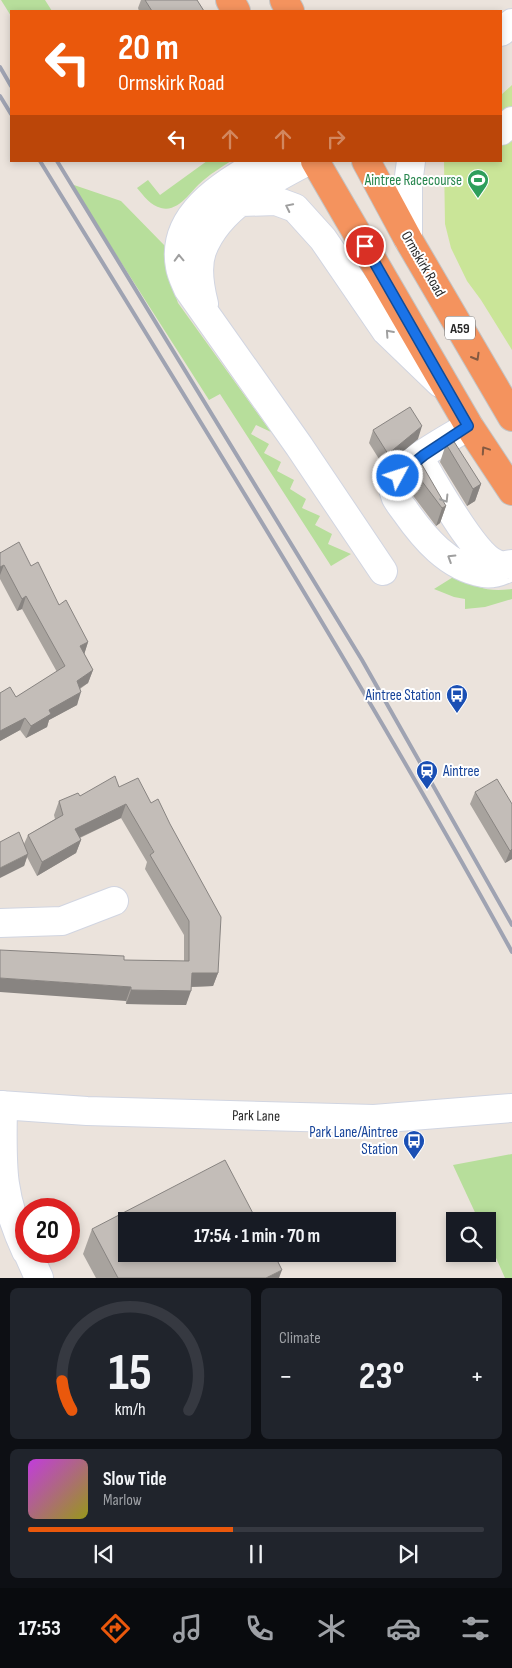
<!DOCTYPE html>
<html lang="en">
<head>
<meta charset="utf-8">
<style>
  :root { --surface:#171b24; --page:#20242c; --text:#f1f3f6; --muted:#9ea1a6; --line:#363941; --accent:#ea580c }
  body { margin:0; font-family:"Sofia Sans Condensed",sans-serif; background:var(--page); color:var(--text); height:100vh; display:flex; flex-direction:column; font-size:19px; white-space:nowrap }
  * { box-sizing:border-box; margin:0 }
  p { font-size:16px; color:var(--muted) }
  .icon { flex:none; width:28px; height:28px; fill:none; stroke:currentColor; stroke-width:2; stroke-linecap:round; stroke-linejoin:round }
  .map { position:relative; height:1278px; overflow:hidden }
  .panel { display:flex; flex-direction:column; gap:10px; padding:10px; background:#0d0f14; flex:1 }
  .panel>* { flex:none }
  .hud { position:absolute; left:10px; top:10px; width:492px; height:152px; border-radius:0px; box-shadow:0 2px 8px #0003; background:#ea580c; color:#fff; overflow:hidden }
  .tools { position:absolute; left:446px; top:1212px; display:grid; gap:10px }
  .tools a { display:grid; place-items:center; width:50px; height:50px; border-radius:0px; background:var(--surface); box-shadow:0 2px 8px #0003; font-size:25px }
  .speed { position:absolute; left:15px; top:1198px; display:flex; gap:10px; font-size:25px; font-weight:700; text-align:center }
  .speed>* { display:grid; place-content:center; width:65px; height:65px; border-radius:50%; background:var(--surface); box-shadow:0 2px 8px #0003; line-height:1 }
  .speed .limit { border:8px solid #d22; background:#fff; color:#111 }
  .pin { position:absolute; display:grid; place-items:center; width:42px; height:42px; color:#fff; margin:-21px; border:2px solid #fff; border-radius:50%; box-shadow:0 1px 5px #0007 }
  .me { position:absolute; width:55px; margin:-28px; rotate:50deg; stroke-linejoin:round; filter:drop-shadow(0 0 4px #0008) }
  .turn { display:flex; align-items:center; gap:18px; height:105px; padding:0 25px; font-size:22px }
  .turn .icon { width:65px; height:65px; stroke-width:2.5 }
  .turn b { display:block; font-size:35px; line-height:42px }
  .lanes { display:flex; align-items:center; height:48px; padding:0 25px; background:#0003; justify-content:center; gap:25px; direction:ltr }
  .lanes .off { opacity:.35 }
  .big { font-size:38px; font-weight:700; line-height:1.1 }
  .panel .widget { flex:1; display:flex; flex-direction:column; justify-content:center; gap:8px; min-width:0; padding:0 18px; border-radius:8px; background:var(--page) }
  .panel .dial { align-items:center; gap:0 }
  .dial svg { height:130px; overflow:visible; fill:none; stroke:var(--line); stroke-width:7; stroke-linecap:round; text-anchor:middle }
  .dial text { fill:var(--text); stroke:none }
  .song { display:flex; align-items:center; gap:15px }
  .cover { width:60px; height:60px; border-radius:8px; background:linear-gradient(135deg,hsl(290 70% 55%),hsl(60 70% 35%)) }
  .played { height:5px; border-radius:2px; background:linear-gradient(90deg,var(--accent) 45%,var(--line) 45%) }
  .keys { display:flex; justify-content:space-around; direction:ltr }
  .heat { display:flex; justify-content:space-between; align-items:center; font-size:28px; direction:ltr }
  .panel .tiles { flex:1; display:grid; gap:10px; grid-template-columns:1fr 1fr }
  .widget:last-child { grid-column:span 2 }
  .trip { position:absolute; left:118px; top:1212px; width:278px; height:50px; border-radius:0px; background:var(--surface); box-shadow:0 2px 8px #0003; font-weight:700; line-height:50px; text-align:center }
  .tabs { display:flex; height:80px; justify-content:space-around; align-items:center; background:#090b0e; color:var(--muted) }
  .tabs .icon { width:35px; height:35px }
  .tabs .active { color:var(--accent) }
  .tabs b { font-size:22px; color:var(--text) }
  .map>svg:first-child { display:block }
  .green { fill:#b7de9b }
  .pitch { fill:#cae598 }
  .lines { fill:none; stroke-linecap:round; stroke-linejoin:round }
  .minor-casing { stroke:#d1d5e1; stroke-width:30 }
  .highway-casing { stroke:#c3c3c3; stroke-width:30 }
  .minor { stroke:#fff; stroke-width:28 }
  .highway { stroke:#f4935e; stroke-width:28 }
  .rail { stroke:#9fa3b2; stroke-width:4 }
  .wall { fill:#a8a39e }
  .shaded-wall { fill:#888481 }
  .building { fill:#c3bdb8; stroke:#888481 }
  .oneway { stroke:#9f9f9f }
  .oneway2 { stroke:#845941 }
  .route-casing { stroke:#114b97; stroke-width:12 }
  .route { stroke:#1a73e8; stroke-width:9 }
  .labels { text-anchor:middle; dominant-baseline:central; stroke-width:4; stroke-linejoin:round; paint-order:stroke }
  .shield { fill:#fff; stroke:#696969; stroke-width:1 }
  .shield-label { font-size:14px; font-weight:bold; fill:#292929 }
  .leisure-label { font-size:15px; fill:#27864d; stroke:#fff; text-anchor:end }
  .street-label { font-size:15px; fill:#292929; stroke:#fff }
  .transit-label { font-size:15px; fill:#164399; stroke:#fff; text-anchor:end }
</style>
</head>
<body>
<div class="map">
<svg width="512" height="1278" viewBox="0 0 512 1278">
  <rect width="100%" height="100%" fill="#ebe3dc"/>
  <!-- green -->
  <path class="green" d="M1,0H45L52,11H11V16Z
    M207,161H231C222,167 213,172 205,179C192,188 180,213 161,208C151,206 143,195 137,188L148,180L160,195Z
    M71,184L121,201L165,246L168,253L171,283L178,303L271,432L256,425L251,434L269,444L264,453L281,462L277,471L294,480L290,489L306,499L302,508L320,516L315,525L332,534L328,544L351,554L331,566L220,394L209,400Z
    M458,574C475,589 490,592 512,589V599L485,607L465,609V599L454,597L434,589Z
    M512,1154V1278H505L488,1240V1221H479L453,1165Z"/>
  <!-- pitch -->
  <path class="pitch" d="M512,85V350L481,300L467,281L451,248L445,224L444,161H501V95Z"/>
  <g class="lines">
    <!-- minor casing -->
    <g class="minor-casing">
      <path id="minor" d="M501,32L512,23
        M501,131L512,121
        M263,161C224,184 170,214 180,267C181,274 185,282 188,289L299,446L383,571
        M241,202L276,201L295,208L323,239L386,331L440,383
        M408,239V184L411,161
        M204,304C200,288 196,268 202,251C218,207 269,181 308,161
        M469,426C451,437 399,464 394,483C391,494 399,503 405,511C424,538 448,567 483,573C493,575 503,571 512,566
        M419,458C434,481 473,556 497,564C501,566 507,565 512,564
        M0,923L62,921L114,901
        M0,1105L87,1111L374,1119L512,1108
        M3,1105C2,1165 0,1195 26,1251
        M27,1251L39,1278"/>
    </g>
    <!-- highway casing -->
    <g class="highway-casing">
      <path id="highway" d="M230,0L236,11
        M284,0L290,11
        M315,161L469,426L512,491
        M366,161L408,239L512,417"/>
    </g>
    <!-- minor -->
    <use href="#minor" class="minor"/>
    <!-- highway -->
    <use href="#highway" class="highway"/>
    <!-- rail -->
    <path class="rail" d="M0,67L11,86
      M0,96L11,114
      M40,161C201,423 364,683 512,952
      M57,161L362,660L512,925"/>
  </g>
  <!-- wall -->
  <path class="wall" d="M141,0H197L204,11H139L138,8Z
    M373,430L418,439L384,467L369,443Z
    M446,444L481,484L475,501L467,506L440,462Z
    M415,471L446,506L440,523L436,526L411,493L409,488Z
    M0,552L31,566L59,605L88,642L84,654L93,670L88,683L80,689L77,705L49,720L47,727L26,738L20,730L0,741V693L16,697L57,672L22,609L17,611L0,579Z
    M119,787L218,973L213,986L191,987L186,1005L126,1004L124,960L184,961V935L145,869L147,862L121,818L80,838L81,840L76,853L37,876L27,857L24,866V844L28,835L55,819L54,815L59,801Z
    M475,792L512,804V859L505,863L470,804Z
    M92,1229L279,1278H96L83,1254Z"/>
  <!-- shaded-wall -->
  <path class="shaded-wall" d="M422,426L418,439L384,467L388,454Z
    M481,484L475,501L467,506L473,489Z
    M446,506L440,523L436,526L442,508Z
    M4,565L0,575V567Z
    M26,596L22,609L17,611L22,599Z
    M88,642L84,655L80,646Z
    M93,670L88,683L72,693L77,681Z
    M81,692L77,705L49,720L47,727L26,738L31,726L49,710Z
    M25,718L20,730L0,741V731Z
    M126,804L121,818L70,842L75,829Z
    M81,840L76,853L37,876L42,862Z
    M512,849V859L505,863L510,851Z
    M28,854L24,866L0,878V868Z
    M192,973H218L213,986L187,987Z
    M0,978L131,987L126,1001L0,992Z
    M131,990L191,991L186,1005L126,1004Z
    M282,1270L279,1278H266Z"/>
  <!-- building -->
  <path class="building" d="M145,0H197L204,11H152Z
    M410,407L422,426L388,454L373,430Z
    M453,440L481,484L473,489L446,444Z
    M421,463L446,506L442,508L418,476L415,471Z
    M19,542L31,566L38,562L59,605L66,600L88,642L80,646L93,670L77,681L81,692L49,710L51,714L31,726L25,718L0,731V693L10,687L16,697L65,666L26,596L22,599L4,565L0,567V552V553Z
    M115,776L119,787L138,778L151,803L158,799L170,824L221,917L218,973H192L191,991L131,990V987L0,978V950L124,956V960L189,961V921L150,855L154,852L126,804L75,829L81,840L42,862L28,835L63,815L59,801L78,793L80,796Z
    M497,779L512,804V849L510,851L475,792Z
    M19,832L28,854L0,868V842Z
    M225,1160L257,1221H126V1254H274L282,1270L266,1278H118L92,1229Z"/>
  <!-- one-way arrows -->
  <defs><path id="oneway-chevron" d="M-2-3.5L2.5 0L-2 3.5" fill="none" stroke-width="1.6" stroke-linecap="round" stroke-linejoin="round" transform="scale(1.25)"/></defs>
  <g class="oneway">
    <use href="#oneway-chevron" transform="translate(289 207) rotate(-154)"/>
    <use href="#oneway-chevron" transform="translate(179 258) rotate(-92)"/>
    <use href="#oneway-chevron" transform="translate(389 333) rotate(-132)"/>
    <use href="#oneway-chevron" transform="translate(445 499) rotate(58)"/>
    <use href="#oneway-chevron" transform="translate(451 558) rotate(-148)"/>
  </g>
  <g class="oneway2">
    <use href="#oneway-chevron" transform="translate(476 357) rotate(60)"/>
    <use href="#oneway-chevron" transform="translate(485 450) rotate(-124)"/>
  </g>
  <g class="lines">
    <!-- route casing -->
    <g class="route-casing">
      <path id="route" d="M365,246L468,426L424,455L398,476"/>
    </g>
    <!-- route -->
    <use href="#route" class="route"/>
  </g>
  <!-- icons -->
  <defs>
    <g id="stadium-pin" transform="scale(1.125)"><path d="M0 17L-7.5 6A9.5 9.5 0 1 1 7.5 6Z" fill="#2e9e5b" stroke="#fff"/><path d="M0-5a6.5 5 0 1 0 0 10a6.5 5 0 1 0 0-10ZM-3.5-1.8h7v3.6h-7Z" fill="#fff"/></g>
    <g id="bus-pin" transform="scale(1.125)"><path d="M0 17L-7.5 6A9.5 9.5 0 1 1 7.5 6Z" fill="#1a4fb4" stroke="#fff"/><path d="M-5-6H5V4H4V6H2V4H-2V6H-4V4H-5ZM-3.5-4V0h7V-4ZM-3.5 1.2v1.5H-2V1.2ZM2 1.2v1.5H3.5V1.2Z" fill="#fff"/></g>
    <g id="station-pin" transform="scale(1.125)"><path d="M0 17L-7.5 6A9.5 9.5 0 1 1 7.5 6Z" fill="#1a4fb4" stroke="#fff"/><path d="M-3-6H3Q5-6 5-4V2Q5 4 3 4L4.5 6H3L1.5 4h-3L-3 6H-4.5L-3 4Q-5 4-5 2V-4Q-5-6-3-6ZM-3.5-4v3h7v-3ZM-3.5 1v1.5H-2V1ZM2 1v1.5H3.5V1Z" fill="#fff"/></g>
  </defs>
  <g fill-rule="evenodd">
    <use href="#stadium-pin" x="478" y="180"/>
    <use href="#bus-pin" x="457" y="695"/>
    <use href="#station-pin" x="427" y="771"/>
    <use href="#bus-pin" x="414" y="1141"/>
  </g>
  <g class="labels">
    <!-- shield labels -->
    <rect class="shield" x="445" y="316.5" width="30" height="23" rx="4"/>
    <g class="shield-label">
      <text x="460" y="328">A59</text>
    </g>
    <!-- leisure labels -->
    <g class="leisure-label">
      <text x="462" y="180">Aintree Racecourse</text>
    </g>
    <!-- street labels -->
    <g class="street-label">
      <text transform="translate(423 264) rotate(60)">Ormskirk Road</text>
      <text transform="translate(256 1116) rotate(1)">Park Lane</text>
    </g>
    <!-- transit labels -->
    <g class="transit-label">
      <text x="441" y="695">Aintree Station</text>
      <text x="443" y="771" text-anchor="start">Aintree</text>
      <text x="398" y="1132">Park Lane/Aintree<tspan x="398" dy="17">Station</tspan></text>
    </g>
  </g>
</svg>
<div class="tools">
<a><svg class="icon" aria-label="search" viewBox="0 0 24 24"><circle cx="10" cy="10" r="6"/><path d="M15 15l6 6"/></svg></a>
</div>
<div class="speed"><div class="limit">20</div></div>
<div class="pin" style="left:365px;top:246px;background:#d93025"><svg class="icon" aria-label="arrive" viewBox="0 0 24 24"><path d="M6 21V4h12l-3 4 3 4H6"/></svg></div>
<svg class="me" style="left:398px;top:476px" viewBox="-20 -20 40 40"><circle r="17" fill="#1a73e8" stroke="#fff" stroke-width="3"/><path d="M0-11L8 9 0 5-8 9z" fill="#fff"/></svg>
<div class="trip">17:54 · 1 min · 70 m</div>
<div class="hud">
<div class="turn"><svg class="icon" aria-label="left" viewBox="0 0 24 24"><path d="M17 20v-9H6M10 6l-5 5 5 5"/></svg><div><b>20 m</b>Ormskirk Road</div></div>
<div class="lanes"><svg class="icon" aria-label="left" viewBox="0 0 24 24"><path d="M17 20v-9H6M10 6l-5 5 5 5"/></svg><svg class="icon off" aria-label="ahead" viewBox="0 0 24 24"><path d="M12 20V5M6 11l6-6 6 6"/></svg><svg class="icon off" aria-label="ahead" viewBox="0 0 24 24"><path d="M12 20V5M6 11l6-6 6 6"/></svg><svg class="icon off" aria-label="right" viewBox="0 0 24 24"><path d="M7 20v-9h11M14 6l5 5-5 5"/></svg></div>
</div>
</div>
<section class="panel">
<div class="tiles">
<div class="widget dial"><svg viewBox="0 0 100 80">
<path d="M14 69A42 42 0 1 1 86 69"/>
<path d="M14 69A42 42 0 0 1 8 51" stroke="#ea580c"/>
<text x="50" y="56" font-size="32" font-weight="700">15</text>
<text x="50" y="72" font-size="11">km/h</text>
</svg></div>
<div class="widget"><p>Climate</p>
<div class="heat"><a>−</a><b class="big">23°</b><a>+</a></div>
</div>
<div class="widget">
<div class="song"><i class="cover"></i><div><b>Slow Tide</b><p>Marlow</p></div></div>
<div class="played"></div>
<div class="keys"><svg class="icon" aria-label="previous" viewBox="0 0 24 24"><path d="M18 5L8 12l10 7zM5 5v14"/></svg><svg class="icon" aria-label="pause" viewBox="0 0 24 24"><path d="M8 5v14M16 5v14"/></svg><svg class="icon" aria-label="next" viewBox="0 0 24 24"><path d="M6 5l10 7-10 7zM19 5v14"/></svg></div>
</div>
</div>
</section>
<nav class="tabs">
<b>17:53</b>
<svg class="icon active" aria-label="directions" viewBox="0 0 24 24"><path d="M12 3l9 9-9 9-9-9zM9 14v-3h6M13 9l2 2-2 2"/></svg>
<svg class="icon" aria-label="music" viewBox="0 0 24 24"><path d="M9 18V5l10-2v13"/><circle cx="6" cy="18" r="3"/><circle cx="16" cy="16" r="3"/></svg>
<svg class="icon" aria-label="phone" viewBox="0 0 24 24"><path d="M5 4h4l2 5-3 2q2 4 5 5l2-3 5 2v4C11 20 4 13 5 4z"/></svg>
<svg class="icon" aria-label="climate" viewBox="0 0 24 24"><path d="M12 3v18M4 7l16 10M4 17L20 7"/></svg>
<svg class="icon" aria-label="car" viewBox="0 0 24 24"><path d="M5 17H2v-5l4-1 3-4h7l3 4 3 1v5h-3M9 17h6M6 11h13"/><circle cx="7" cy="17" r="2"/><circle cx="17" cy="17" r="2"/></svg>
<svg class="icon" aria-label="filters" viewBox="0 0 24 24"><path d="M4 7h16M4 17h16"/><circle cx="9" cy="7" r="2"/><circle cx="15" cy="17" r="2"/></svg>
</nav>
</body>
</html>
